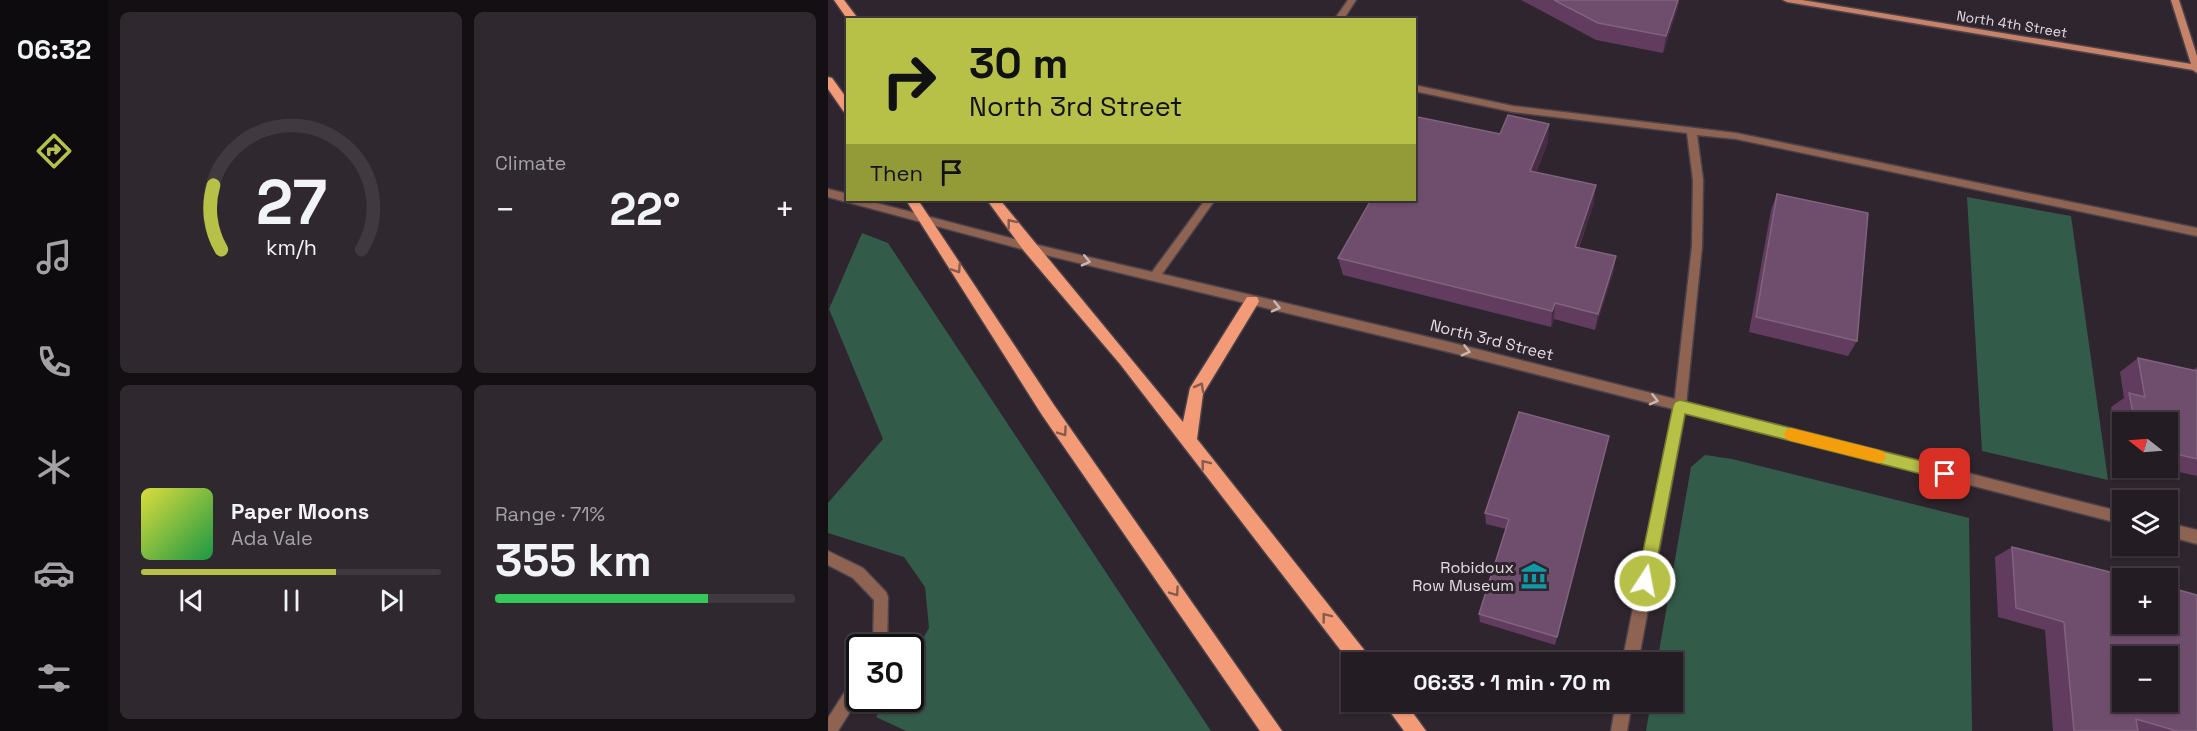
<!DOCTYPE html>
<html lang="en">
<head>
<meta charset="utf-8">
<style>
  :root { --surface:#231c22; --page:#2f292f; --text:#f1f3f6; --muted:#a3a1a5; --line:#403a40; --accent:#b8c147 }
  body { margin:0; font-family:"Space Grotesk",sans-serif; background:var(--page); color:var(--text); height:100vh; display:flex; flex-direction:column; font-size:22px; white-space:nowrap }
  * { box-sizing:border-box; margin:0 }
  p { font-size:20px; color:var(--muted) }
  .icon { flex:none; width:33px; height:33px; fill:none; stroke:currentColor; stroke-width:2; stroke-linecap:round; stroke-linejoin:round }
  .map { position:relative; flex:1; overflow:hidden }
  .drawer { display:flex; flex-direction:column; gap:12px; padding:12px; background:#130f13; width:720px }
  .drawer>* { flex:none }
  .guide { position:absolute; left:18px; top:18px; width:570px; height:183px; border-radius:0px; box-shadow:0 2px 4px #0004,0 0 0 2px var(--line); background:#b8c147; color:#111; overflow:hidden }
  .needle { width:39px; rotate:287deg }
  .buttons { position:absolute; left:1284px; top:412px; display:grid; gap:12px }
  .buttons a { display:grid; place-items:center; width:66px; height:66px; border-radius:0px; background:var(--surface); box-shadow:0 2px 4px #0004,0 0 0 2px var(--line); font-size:30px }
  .speed { position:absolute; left:18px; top:634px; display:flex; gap:12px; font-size:30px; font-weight:700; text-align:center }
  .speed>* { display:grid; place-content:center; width:78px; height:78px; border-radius:50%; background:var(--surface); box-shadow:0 2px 4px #0004,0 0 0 2px var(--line); line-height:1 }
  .speed .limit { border:3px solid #111; border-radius:9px; background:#fff; color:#111 }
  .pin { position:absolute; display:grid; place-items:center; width:51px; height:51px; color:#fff; margin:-26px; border-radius:12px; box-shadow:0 3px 9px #0006 }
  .me { position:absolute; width:66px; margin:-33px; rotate:11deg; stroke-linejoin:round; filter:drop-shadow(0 0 4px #0008) }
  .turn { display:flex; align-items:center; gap:21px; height:126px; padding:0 24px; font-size:27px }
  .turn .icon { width:78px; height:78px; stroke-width:2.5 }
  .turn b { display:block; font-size:42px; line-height:51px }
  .then { display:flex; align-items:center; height:57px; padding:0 24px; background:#0003; gap:12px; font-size:22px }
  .big { font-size:45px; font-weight:700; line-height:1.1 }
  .drawer .tile { flex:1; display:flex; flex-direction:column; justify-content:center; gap:9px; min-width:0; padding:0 21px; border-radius:9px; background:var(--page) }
  .drawer .dial { align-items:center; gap:0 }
  .dial svg { height:156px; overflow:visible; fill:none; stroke:var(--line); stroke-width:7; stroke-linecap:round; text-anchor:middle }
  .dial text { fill:var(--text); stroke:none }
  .song { display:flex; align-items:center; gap:18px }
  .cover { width:72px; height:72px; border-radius:9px; background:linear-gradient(135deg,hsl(60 70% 55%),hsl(140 70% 35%)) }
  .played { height:6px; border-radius:3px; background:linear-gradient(90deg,var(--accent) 65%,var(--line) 65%) }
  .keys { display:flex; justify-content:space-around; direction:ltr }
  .heat { display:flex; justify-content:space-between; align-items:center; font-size:33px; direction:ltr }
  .charge { height:9px; border-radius:4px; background:linear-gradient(90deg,#34c759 71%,var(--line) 0) }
  .drawer .tiles { flex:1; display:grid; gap:12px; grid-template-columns:repeat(2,1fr) }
  .trip { position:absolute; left:513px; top:652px; width:342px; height:60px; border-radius:0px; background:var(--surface); box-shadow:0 2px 4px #0004,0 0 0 2px var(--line); font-weight:700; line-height:60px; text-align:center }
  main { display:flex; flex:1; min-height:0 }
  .tab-bar { display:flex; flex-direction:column; width:108px; justify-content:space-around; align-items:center; background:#0e0b0e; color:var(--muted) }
  .tab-bar .icon { width:42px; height:42px }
  .tab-bar .current { color:var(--accent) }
  .tab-bar b { font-size:27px; color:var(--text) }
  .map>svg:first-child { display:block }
  .green { fill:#335b4a }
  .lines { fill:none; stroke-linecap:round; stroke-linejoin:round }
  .lane-casing { stroke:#4c424b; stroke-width:3 }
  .street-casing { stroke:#4c424b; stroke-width:3 }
  .secondary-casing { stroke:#4c424b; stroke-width:3 }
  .primary-casing { stroke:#4c424b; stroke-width:3 }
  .lane { fill:#8e6352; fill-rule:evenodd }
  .street { fill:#8e6352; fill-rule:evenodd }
  .secondary { fill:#c78367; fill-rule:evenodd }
  .primary { fill:#f39b77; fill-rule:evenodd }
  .wall { fill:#613c5e }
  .shaded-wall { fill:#472c45 }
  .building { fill:#6f4d6c; stroke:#81637e; stroke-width:1.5; fill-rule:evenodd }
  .oneway { stroke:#875a4f }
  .oneway2 { stroke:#c9b7b6 }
  .route { fill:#b8c147; stroke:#787d2e; stroke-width:1.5 }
  .slow { fill:#f59e0b }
  .labels { text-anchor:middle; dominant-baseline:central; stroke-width:6; stroke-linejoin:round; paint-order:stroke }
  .far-street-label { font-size:14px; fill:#e2dbe1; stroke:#2f252e }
  .street-label { font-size:16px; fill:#e2dbe1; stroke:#2f252e }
  .poi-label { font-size:16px; fill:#e2dbe1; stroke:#2f252e; text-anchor:end }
</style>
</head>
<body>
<main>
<nav class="tab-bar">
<b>06:32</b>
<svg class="icon current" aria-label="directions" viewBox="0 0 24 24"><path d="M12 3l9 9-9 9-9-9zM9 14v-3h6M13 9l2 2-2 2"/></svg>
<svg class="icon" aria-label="music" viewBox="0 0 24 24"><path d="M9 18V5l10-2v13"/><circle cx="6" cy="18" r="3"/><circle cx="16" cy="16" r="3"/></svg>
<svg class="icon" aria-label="phone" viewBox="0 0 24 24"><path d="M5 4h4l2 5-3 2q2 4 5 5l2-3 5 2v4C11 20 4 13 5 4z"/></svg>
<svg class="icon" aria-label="climate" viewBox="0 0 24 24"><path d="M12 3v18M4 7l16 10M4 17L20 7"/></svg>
<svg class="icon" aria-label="car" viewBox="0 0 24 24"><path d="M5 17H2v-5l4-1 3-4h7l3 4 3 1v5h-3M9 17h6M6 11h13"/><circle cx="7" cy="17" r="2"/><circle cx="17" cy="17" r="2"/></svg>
<svg class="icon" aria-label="filters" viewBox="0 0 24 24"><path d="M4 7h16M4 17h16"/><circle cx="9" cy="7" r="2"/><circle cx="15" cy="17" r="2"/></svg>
</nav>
<section class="drawer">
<div class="tiles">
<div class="tile dial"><svg viewBox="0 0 100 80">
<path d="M14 69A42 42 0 1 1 86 69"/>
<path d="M14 69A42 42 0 0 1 10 36" stroke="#b8c147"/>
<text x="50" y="56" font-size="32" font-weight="700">27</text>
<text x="50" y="72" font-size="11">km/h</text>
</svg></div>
<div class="tile"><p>Climate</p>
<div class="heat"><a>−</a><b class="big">22°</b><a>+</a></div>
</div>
<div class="tile">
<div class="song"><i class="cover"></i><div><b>Paper Moons</b><p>Ada Vale</p></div></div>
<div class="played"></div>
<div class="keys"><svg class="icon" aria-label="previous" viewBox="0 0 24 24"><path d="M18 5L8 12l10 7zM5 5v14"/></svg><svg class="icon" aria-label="pause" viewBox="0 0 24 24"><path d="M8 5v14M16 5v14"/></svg><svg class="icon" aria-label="next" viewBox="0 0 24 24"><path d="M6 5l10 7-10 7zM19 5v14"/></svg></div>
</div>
<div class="tile"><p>Range · 71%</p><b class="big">355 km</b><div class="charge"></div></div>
</div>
</section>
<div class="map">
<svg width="1369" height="731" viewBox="0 0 1369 731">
  <rect width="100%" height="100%" fill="#2f252e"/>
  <!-- green -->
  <path class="green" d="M1139,197L1243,216L1280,480L1154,451Z
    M34,233L60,243L383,731H78L48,717L59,699H82L83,659L101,628L97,587L76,557L0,533V503L55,439L1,309Z
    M877,455L904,459L1141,518L1144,731H818L823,702H844V663H829L863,467Z"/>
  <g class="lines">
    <!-- lane casing -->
    <g class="lane-casing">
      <path id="lane" d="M586,85L685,106L908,133L1369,228V236L908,139L869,135L875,180L874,246L858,406L856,410L852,411L848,410L846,406L864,246L865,180L859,133L685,112L586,91Z"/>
    </g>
    <!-- street casing -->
    <g class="street-casing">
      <path id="street" d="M520,0H528L515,20H506Z
        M0,189L20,194V200H37L201,243L324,272L377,200H387L334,274L621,342L1294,512V524L857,412L810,663H794L845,409L621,352L201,251L0,197Z
        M1340,523L1369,530V544L1340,536Z
        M0,551L35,568L58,592L60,597L59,648H45L46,600L25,578L0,565Z
        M32,674V696L10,731H0V718L27,676Z
        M788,702H804L799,731H783Z"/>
    </g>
    <!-- secondary casing -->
    <g class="secondary-casing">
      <path id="secondary" d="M955,0H974L1363,64L1343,0H1351L1369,56V73L1365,70L959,2Z"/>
    </g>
    <!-- primary casing -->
    <g class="primary-casing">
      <path id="primary" d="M6,0H16L31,20H20Z
        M0,77L4,78L20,100V113L16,112L0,89Z
        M78,200H90L226,405L454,731H432L214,415Z
        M159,200H172L355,422L362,388L419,297H429L431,301L429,305L375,394L369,439L541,656L543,663L524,665L292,364L196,251Z
        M555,702H577L598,731H576Z"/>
    </g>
    <!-- lane -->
    <use href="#lane" class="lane"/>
    <!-- street -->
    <use href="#street" class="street"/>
    <!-- secondary -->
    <use href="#secondary" class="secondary"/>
    <!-- primary -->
    <use href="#primary" class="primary"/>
  </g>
  <!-- wall -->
  <path class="wall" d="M693,0H851L849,10L835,53L768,40Z
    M672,134L720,142L708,172L766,202L751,248L788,256L785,273L767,330L726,319L723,327L515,275L510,258Z
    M949,194L1029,341L1020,356L921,332L943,210Z
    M1310,358L1365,370L1369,367V476L1333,468H1340V423H1294V459L1291,458L1283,407L1296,398L1292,372Z
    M781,436L727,645L652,622L651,614L678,529L658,524L657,513Z
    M1184,547L1369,731H1225L1217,630L1170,617L1167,557Z"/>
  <!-- shaded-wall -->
  <path class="shaded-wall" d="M850,0H851L849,10L835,53L838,36Z
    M721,124L720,142L701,188L702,171Z
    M768,185L766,202L745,264L747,247Z
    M788,256L785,273L767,330L770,314Z
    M727,303L726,319L723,327L724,311Z"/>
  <!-- building -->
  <path class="building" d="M726,0H850L838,36L770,23Z
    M680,115L721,124L702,171L768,185L747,247L788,256L770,314L727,303L724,311L510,258L543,200H586V122L590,117L672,134Z
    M949,194L1040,213L1029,341L928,317Z
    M1310,358L1369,371V459L1340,452V423H1307L1301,393L1317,397Z
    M691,412L781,436L729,637L651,614L681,519L657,513Z
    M1184,547L1309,579H1294V624H1340V587L1369,595V731H1349L1308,719L1310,731H1246L1236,622L1188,608ZM1294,657H1340V702H1294Z"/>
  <!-- one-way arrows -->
  <defs><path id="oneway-chevron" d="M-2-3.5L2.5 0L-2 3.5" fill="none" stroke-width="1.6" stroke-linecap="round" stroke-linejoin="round" transform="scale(1.5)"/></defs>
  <g class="oneway">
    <use href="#oneway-chevron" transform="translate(183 223) rotate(-128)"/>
    <use href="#oneway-chevron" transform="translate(129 269) rotate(57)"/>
    <use href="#oneway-chevron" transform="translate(372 387) rotate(-61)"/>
    <use href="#oneway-chevron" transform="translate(235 432) rotate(55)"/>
    <use href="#oneway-chevron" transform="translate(377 464) rotate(-128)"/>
    <use href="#oneway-chevron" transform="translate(347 592) rotate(55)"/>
    <use href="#oneway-chevron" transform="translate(498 617) rotate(-128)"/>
  </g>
  <g class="oneway2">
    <use href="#oneway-chevron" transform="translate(258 261) rotate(13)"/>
    <use href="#oneway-chevron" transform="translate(448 307) rotate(13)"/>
    <use href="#oneway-chevron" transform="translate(638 351) rotate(14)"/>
    <use href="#oneway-chevron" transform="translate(826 400) rotate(14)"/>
  </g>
  <!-- route -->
  <path class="route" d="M852,400L1117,467L1123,469L1125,474L1123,478L1117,480L857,414L825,581L822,587L817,589L811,587L809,581L845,406L847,402Z"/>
  <!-- slow -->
  <path class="slow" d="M963,428L1051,450L1056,452L1058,457L1056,461L1051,463L963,441L958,439L956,434L958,430Z"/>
  <!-- icons -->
  <defs>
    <g id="museum-bare" transform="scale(2.07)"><path d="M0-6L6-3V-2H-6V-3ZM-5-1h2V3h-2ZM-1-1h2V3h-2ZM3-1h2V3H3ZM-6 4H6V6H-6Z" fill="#0f9aa8" stroke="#2f252e" stroke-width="2.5" paint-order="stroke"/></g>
  </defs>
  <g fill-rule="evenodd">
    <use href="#museum-bare" x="706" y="576"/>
  </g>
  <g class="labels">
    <!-- far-street labels -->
    <g class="far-street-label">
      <text transform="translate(1184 24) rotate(9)">North 4th Street</text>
    </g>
    <!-- street labels -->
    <g class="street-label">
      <text transform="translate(664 340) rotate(14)">North 3rd Street</text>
    </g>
    <!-- poi labels -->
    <g class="poi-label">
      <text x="686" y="567">Robidoux<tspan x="686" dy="18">Row Museum</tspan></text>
    </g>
  </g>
</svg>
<div class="buttons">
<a><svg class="needle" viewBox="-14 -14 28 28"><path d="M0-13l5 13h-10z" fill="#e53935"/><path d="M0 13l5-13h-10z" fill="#a3a1a5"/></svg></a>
<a><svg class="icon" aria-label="layers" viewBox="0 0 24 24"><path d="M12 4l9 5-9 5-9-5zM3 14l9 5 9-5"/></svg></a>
<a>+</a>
<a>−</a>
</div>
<div class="speed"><div class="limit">30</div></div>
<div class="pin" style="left:1117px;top:474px;background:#d93025"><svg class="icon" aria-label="arrive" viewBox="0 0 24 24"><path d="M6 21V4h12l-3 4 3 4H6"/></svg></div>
<svg class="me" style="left:817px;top:581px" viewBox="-20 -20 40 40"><circle r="17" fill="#b8c147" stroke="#fff" stroke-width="3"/><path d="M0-11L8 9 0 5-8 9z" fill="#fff"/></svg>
<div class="trip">06:33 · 1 min · 70 m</div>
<div class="guide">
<div class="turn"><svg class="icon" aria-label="right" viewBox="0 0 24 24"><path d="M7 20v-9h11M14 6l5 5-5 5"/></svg><div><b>30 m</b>North 3rd Street</div></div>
<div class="then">Then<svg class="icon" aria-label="arrive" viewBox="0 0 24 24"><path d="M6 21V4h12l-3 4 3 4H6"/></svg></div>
</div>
</div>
</main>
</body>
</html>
